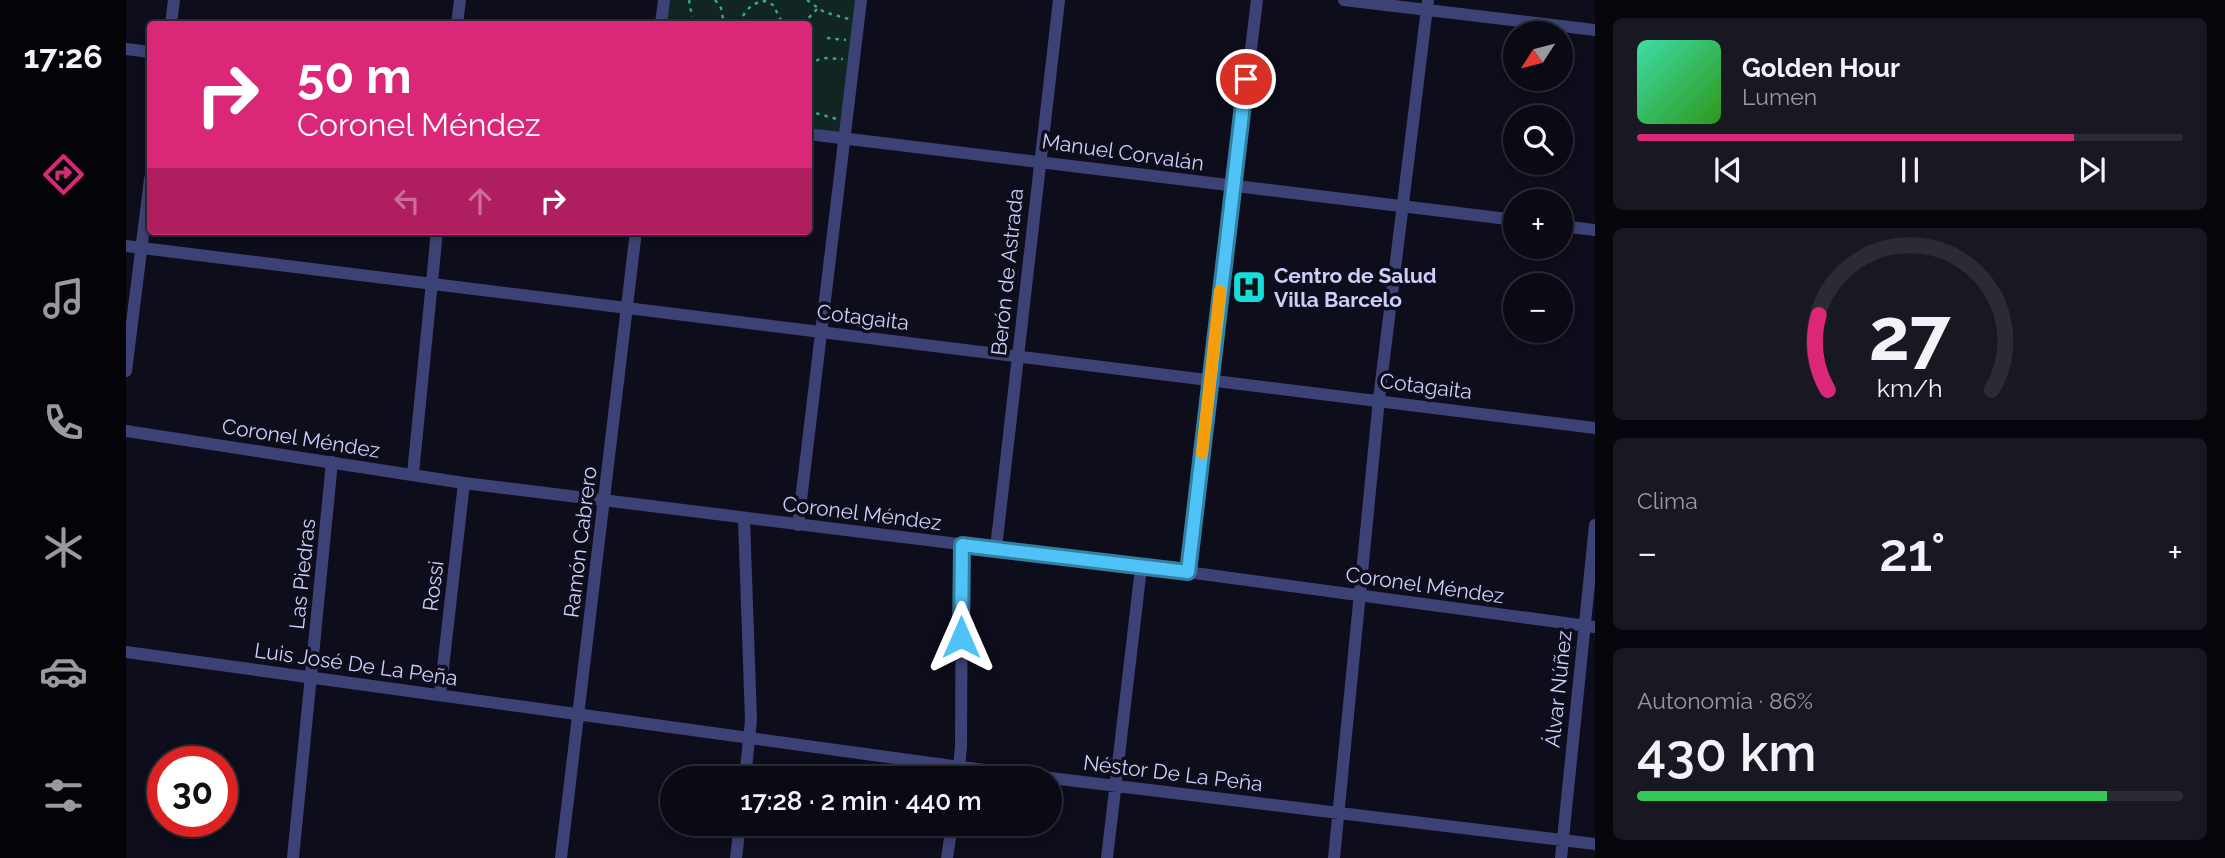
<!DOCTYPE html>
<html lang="es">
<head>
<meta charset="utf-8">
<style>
  :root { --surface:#0a0a15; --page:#181822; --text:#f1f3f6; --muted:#999aa0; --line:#2a2b34; --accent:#db2777 }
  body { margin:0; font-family:Raleway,sans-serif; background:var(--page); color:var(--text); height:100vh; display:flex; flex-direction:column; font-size:26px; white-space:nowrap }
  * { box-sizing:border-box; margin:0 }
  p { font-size:23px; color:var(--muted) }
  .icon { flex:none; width:38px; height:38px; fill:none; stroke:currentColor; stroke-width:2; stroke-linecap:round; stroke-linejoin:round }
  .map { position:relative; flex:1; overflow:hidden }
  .details { display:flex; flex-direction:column; gap:18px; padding:18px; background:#06060c; width:630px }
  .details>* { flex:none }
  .hud { position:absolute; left:21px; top:21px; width:665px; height:214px; border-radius:7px; box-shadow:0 4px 10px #0003,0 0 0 2px var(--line); background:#db2777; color:#fff; overflow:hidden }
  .needle { width:46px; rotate:234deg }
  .tools { position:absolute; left:1377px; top:21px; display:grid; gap:14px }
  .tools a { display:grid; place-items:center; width:70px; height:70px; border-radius:50%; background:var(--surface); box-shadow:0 4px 10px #0003,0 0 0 2px var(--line); font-size:35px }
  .speed { position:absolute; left:21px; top:746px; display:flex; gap:14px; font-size:35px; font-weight:700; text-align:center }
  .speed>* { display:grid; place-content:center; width:91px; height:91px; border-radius:50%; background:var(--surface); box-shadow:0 4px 10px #0003,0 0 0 2px var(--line); line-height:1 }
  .speed .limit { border:10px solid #d22; background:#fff; color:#111 }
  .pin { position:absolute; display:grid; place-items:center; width:60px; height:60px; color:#fff; margin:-30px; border:4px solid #fff; border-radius:50%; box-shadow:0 2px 7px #0007 }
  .me { position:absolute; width:77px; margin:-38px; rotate:0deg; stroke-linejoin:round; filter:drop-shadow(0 0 5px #0008) }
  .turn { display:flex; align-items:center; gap:24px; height:147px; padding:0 35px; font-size:32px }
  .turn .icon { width:91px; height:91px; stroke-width:2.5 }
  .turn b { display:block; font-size:49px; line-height:60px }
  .lanes { display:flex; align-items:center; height:66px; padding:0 35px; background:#0003; justify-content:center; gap:35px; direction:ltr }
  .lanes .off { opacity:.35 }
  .big { font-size:52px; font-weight:600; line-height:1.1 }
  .details .card { flex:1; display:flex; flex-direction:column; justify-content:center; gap:10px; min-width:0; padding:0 24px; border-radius:10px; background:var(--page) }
  .details .dial { align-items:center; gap:0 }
  .dial svg { height:182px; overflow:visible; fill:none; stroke:var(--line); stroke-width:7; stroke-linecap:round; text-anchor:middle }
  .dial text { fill:var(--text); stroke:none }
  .song { display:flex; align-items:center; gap:21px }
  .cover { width:84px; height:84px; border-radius:10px; background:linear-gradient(135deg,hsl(160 70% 55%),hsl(110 70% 35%)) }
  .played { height:7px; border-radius:4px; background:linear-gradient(90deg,var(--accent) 80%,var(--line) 80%) }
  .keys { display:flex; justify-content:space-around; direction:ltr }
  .heat { display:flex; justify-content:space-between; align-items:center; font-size:38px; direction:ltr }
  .charge { height:10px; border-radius:5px; background:linear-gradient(90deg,#34c759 86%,var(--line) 0) }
  .trip { position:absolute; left:534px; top:766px; width:402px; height:70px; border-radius:35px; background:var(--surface); box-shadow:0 4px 10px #0003,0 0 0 2px var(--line); font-weight:600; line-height:70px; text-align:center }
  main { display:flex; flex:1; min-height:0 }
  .menu { display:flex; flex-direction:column; width:126px; justify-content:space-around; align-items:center; background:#040408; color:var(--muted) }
  .menu .icon { width:49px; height:49px }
  .menu .current { color:var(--accent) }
  .menu b { font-size:32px; color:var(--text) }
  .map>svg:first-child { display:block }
  .green { fill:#112522 }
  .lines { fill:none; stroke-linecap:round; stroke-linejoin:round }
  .path { stroke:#39a290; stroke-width:2.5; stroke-dasharray:3.5 5; stroke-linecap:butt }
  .minor { stroke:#3d4276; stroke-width:12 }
  .route-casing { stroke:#337fa1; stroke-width:18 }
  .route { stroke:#4fc3f7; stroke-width:12 }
  .slow { stroke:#f59e0b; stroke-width:12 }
  .labels { text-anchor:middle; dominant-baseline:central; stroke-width:7; stroke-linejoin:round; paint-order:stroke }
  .street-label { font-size:21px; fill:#cecefa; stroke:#0e0d1c }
  .poi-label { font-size:21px; font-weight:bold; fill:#cecefa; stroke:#0e0d1c; text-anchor:start }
</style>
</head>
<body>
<main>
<nav class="menu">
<b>17:26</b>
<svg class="icon current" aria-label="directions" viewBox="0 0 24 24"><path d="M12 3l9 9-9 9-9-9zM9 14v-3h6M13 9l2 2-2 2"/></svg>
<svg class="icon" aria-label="music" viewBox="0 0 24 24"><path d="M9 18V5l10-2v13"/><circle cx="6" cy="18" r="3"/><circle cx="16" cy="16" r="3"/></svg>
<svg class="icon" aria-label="phone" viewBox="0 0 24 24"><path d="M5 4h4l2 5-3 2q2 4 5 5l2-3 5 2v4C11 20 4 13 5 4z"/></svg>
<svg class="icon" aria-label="climate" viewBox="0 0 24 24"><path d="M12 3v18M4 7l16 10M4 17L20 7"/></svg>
<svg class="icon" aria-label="car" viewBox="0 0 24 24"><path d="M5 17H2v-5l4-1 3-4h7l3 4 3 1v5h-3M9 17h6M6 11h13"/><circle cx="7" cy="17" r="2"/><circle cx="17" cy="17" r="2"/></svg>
<svg class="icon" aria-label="filters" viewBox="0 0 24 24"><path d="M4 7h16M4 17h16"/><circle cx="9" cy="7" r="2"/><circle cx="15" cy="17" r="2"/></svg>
</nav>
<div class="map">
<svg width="1469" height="858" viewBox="0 0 1469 858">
  <rect width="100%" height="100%" fill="#0e0d1c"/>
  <!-- green -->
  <path class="green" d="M538,0H735L719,137L683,134L682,24H535Z"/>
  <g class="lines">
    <!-- path -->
    <path class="path" d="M563,0L566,17
      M589,0L595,8L598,24
      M681,0L698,12L723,19
      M614,24C617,12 626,2 639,1L647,5L657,24
      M677,24L691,9
      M701,38L720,40
      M682,63L698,58L717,59
      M682,111L711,119"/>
    <!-- minor -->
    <path class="minor" d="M1218,0L1469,30
      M45,24L48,0
      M331,24L334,0
      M535,24L538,0
      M0,49L24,52
      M682,134L1390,220
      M1435,226L1469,230
      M0,246L1469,428
      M0,371L24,179
      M0,431L338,483L1061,572L1469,627
      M287,474L311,231
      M618,519L625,720L619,779
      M672,525L735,0
      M870,548L933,0
      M1061,572L1131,0
      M0,652L834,767L1469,844
      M314,694L338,483
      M832,779L835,746L836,545
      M167,858L206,462
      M435,858L510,231
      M610,858L614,824
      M821,858L826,824
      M981,858L1015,568
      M1208,858L1253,399L1302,0
      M1435,858L1469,525"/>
  </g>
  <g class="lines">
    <!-- route casing -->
    <g class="route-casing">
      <path id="route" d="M835,637L836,545L1062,572L1120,79"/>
    </g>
    <!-- route -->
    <use href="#route" class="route"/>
    <!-- slow -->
    <path class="slow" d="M1076,453L1094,291"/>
  </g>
  <!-- icons -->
  <defs>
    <g id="hospital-square" transform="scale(1.75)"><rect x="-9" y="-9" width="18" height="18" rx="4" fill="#18dcd9" stroke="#0e0d1c"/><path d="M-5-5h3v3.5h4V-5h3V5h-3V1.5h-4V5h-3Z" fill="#111"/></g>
  </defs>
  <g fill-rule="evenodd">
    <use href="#hospital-square" x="1123" y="287"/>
  </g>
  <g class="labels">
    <!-- street labels -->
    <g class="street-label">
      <text transform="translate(997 152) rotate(8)">Manuel Corvalán</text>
      <text transform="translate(881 272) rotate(-84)">Berón de Astrada</text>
      <text transform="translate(737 317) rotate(7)">Cotagaita</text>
      <text transform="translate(1300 386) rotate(7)">Cotagaita</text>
      <text transform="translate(175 438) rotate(9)">Coronel Méndez</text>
      <text transform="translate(736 513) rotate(7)">Coronel Méndez</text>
      <text transform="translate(454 542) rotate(-83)">Ramón Cabrero</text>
      <text transform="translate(176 574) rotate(-84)">Las Piedras</text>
      <text transform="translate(1299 585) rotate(8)">Coronel Méndez</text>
      <text transform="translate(307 586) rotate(-83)">Rossi</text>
      <text transform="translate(230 664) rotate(8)">Luis José De La Peña</text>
      <text transform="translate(1432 689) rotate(-84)">Álvar Núñez</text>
      <text transform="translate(1047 773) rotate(7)">Néstor De La Peña</text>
    </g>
    <!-- poi labels -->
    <g class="poi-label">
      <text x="1148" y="275">Centro de Salud<tspan x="1148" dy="24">Villa Barcelo</tspan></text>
    </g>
  </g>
</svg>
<div class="tools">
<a><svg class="needle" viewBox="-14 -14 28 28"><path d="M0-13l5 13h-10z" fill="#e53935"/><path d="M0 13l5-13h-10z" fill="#999aa0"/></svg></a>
<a><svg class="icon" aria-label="search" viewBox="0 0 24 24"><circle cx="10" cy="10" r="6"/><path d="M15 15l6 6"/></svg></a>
<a>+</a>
<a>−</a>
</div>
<div class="speed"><div class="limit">30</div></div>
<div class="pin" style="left:1120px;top:79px;background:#d93025"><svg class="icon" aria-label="arrive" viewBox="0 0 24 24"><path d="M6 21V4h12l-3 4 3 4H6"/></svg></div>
<svg class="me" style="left:835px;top:637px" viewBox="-20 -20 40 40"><path d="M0-17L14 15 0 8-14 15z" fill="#4fc3f7" stroke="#fff" stroke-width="4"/></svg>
<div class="trip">17:28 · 2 min · 440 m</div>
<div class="hud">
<div class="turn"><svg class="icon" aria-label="right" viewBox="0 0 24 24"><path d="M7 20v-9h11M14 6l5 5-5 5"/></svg><div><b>50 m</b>Coronel Méndez</div></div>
<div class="lanes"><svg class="icon off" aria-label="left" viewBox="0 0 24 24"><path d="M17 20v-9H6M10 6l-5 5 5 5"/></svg><svg class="icon off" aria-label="ahead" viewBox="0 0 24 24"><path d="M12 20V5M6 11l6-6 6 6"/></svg><svg class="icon" aria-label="right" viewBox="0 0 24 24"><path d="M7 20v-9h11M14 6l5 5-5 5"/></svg></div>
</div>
</div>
<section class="details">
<div class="card">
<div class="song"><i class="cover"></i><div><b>Golden Hour</b><p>Lumen</p></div></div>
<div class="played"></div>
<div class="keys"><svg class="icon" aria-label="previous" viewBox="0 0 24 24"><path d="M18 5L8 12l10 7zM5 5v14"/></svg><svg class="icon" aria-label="pause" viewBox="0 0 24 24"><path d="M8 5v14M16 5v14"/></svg><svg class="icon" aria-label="next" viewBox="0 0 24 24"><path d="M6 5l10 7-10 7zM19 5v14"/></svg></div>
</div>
<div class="card dial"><svg viewBox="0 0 100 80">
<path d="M14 69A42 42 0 1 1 86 69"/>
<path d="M14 69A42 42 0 0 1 10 36" stroke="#db2777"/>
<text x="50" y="56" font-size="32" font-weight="700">27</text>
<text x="50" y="72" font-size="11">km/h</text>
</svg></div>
<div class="card"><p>Clima</p>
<div class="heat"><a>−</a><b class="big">21°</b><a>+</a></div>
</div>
<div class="card"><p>Autonomía · 86%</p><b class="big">430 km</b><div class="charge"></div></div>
</section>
</main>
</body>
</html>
